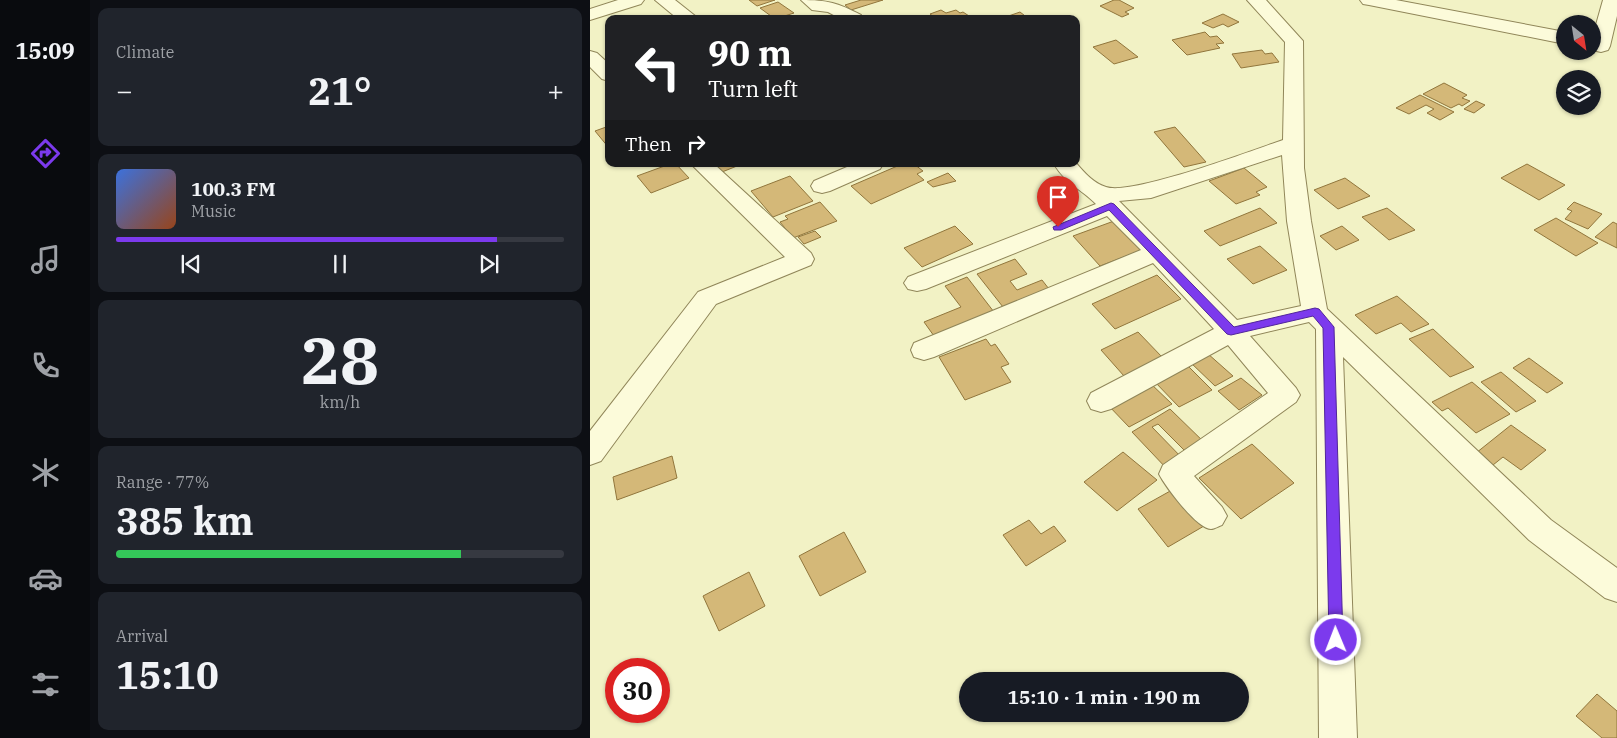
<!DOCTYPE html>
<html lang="en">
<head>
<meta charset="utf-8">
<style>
  :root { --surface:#171b24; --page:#20242c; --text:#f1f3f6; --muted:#9ea1a6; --line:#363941; --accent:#7c3aed }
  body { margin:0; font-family:"IBM Plex Serif",serif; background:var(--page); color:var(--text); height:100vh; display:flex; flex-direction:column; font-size:19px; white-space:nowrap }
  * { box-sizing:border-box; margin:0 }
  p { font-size:16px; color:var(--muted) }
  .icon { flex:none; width:28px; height:28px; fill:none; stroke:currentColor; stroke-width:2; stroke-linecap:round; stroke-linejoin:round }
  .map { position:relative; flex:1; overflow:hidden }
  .sheet { display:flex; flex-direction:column; gap:8px; padding:8px; background:#0d0f14; width:500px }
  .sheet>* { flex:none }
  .guide { position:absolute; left:15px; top:15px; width:475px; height:152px; border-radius:10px; box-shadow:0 1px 4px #0004; background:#202124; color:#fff; overflow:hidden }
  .needle { width:32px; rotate:150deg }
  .fabs { position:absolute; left:966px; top:15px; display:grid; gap:10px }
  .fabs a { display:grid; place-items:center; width:45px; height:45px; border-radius:50%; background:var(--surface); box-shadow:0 1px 4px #0004; font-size:25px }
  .speed { position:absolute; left:15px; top:658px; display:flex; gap:10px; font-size:25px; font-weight:700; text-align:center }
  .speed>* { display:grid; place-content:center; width:65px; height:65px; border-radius:50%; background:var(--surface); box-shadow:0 1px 4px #0004; line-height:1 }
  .speed .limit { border:8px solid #d22; background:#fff; color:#111 }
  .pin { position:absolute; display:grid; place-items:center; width:42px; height:42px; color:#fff; margin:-51px -21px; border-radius:50% 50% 50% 0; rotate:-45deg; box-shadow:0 0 5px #0007 }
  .pin .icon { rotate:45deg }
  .me { position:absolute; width:55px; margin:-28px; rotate:359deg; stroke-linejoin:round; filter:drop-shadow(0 0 4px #0008) }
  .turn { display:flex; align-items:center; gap:18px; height:105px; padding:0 20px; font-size:22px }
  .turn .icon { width:65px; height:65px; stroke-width:2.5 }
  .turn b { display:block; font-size:35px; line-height:42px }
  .then { display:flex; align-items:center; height:48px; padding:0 20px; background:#0003; gap:10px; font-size:19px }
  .big { font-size:38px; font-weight:700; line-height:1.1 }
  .sheet .card { flex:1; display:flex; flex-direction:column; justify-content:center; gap:8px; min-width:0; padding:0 18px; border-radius:10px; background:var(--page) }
  .sheet .dial { align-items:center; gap:0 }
  .dial b { font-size:65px; line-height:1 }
  .song { display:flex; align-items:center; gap:15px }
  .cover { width:60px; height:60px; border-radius:8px; background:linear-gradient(135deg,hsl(220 70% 55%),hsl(20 70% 35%)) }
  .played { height:5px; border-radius:2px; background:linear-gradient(90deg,var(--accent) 85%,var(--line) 85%) }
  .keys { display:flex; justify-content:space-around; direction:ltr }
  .heat { display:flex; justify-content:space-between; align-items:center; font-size:28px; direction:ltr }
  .charge { height:8px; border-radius:4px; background:linear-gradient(90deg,#34c759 77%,var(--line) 0) }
  .trip { position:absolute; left:369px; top:672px; width:290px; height:50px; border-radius:25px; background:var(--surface); box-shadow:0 1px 4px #0004; font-weight:700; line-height:50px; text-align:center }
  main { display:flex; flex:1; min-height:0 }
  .dock { display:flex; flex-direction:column; width:90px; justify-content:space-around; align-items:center; background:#090b0e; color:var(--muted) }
  .dock .icon { width:35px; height:35px }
  .dock .selected { color:var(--accent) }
  .dock b { font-size:22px; color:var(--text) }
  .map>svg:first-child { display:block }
  .building { fill:#d4b878; stroke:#91763c }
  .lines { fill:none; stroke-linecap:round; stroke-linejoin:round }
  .minor-casing { stroke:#908659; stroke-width:2 }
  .minor { fill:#fcfbda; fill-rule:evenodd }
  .route { fill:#7c3aed; stroke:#51269a }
</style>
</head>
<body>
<main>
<nav class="dock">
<b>15:09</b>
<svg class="icon selected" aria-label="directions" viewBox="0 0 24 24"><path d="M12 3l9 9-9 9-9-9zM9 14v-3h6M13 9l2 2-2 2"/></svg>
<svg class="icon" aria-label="music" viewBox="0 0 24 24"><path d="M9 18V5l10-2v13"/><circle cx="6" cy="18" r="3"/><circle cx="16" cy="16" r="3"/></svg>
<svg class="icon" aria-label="phone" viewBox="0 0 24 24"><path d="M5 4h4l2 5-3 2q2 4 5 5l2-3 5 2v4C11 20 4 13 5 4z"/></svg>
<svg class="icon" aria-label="climate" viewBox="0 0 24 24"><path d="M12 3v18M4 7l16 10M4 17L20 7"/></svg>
<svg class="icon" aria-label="car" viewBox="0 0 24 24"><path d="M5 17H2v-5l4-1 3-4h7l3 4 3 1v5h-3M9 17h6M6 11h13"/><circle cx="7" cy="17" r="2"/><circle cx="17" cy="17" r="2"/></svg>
<svg class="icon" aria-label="filters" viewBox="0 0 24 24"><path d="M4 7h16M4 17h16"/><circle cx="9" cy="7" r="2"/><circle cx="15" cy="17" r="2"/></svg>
</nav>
<section class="sheet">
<div class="card"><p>Climate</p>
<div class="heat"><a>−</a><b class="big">21°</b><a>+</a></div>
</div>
<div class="card">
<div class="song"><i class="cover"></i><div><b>100.3 FM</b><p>Music</p></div></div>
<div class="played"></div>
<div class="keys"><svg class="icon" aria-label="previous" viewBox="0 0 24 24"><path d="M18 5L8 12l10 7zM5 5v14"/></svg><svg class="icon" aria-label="pause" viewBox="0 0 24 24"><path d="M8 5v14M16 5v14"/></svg><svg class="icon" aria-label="next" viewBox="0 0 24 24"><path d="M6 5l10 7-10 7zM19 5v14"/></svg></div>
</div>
<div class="card dial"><b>28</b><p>km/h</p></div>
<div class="card"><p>Range · 77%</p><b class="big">385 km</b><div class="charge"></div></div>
<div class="card"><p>Arrival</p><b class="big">15:10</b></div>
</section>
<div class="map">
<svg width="1027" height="738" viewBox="0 0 1027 738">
  <rect width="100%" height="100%" fill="#f2f2c5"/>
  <!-- building -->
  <path class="building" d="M159,0H185L167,6Z
    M271,0H293L261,10L255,5Z
    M524,0H529L544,8L535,12L539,14L532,17L510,6Z
    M188,2L204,13L185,19L170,8Z
    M351,10L356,13L366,10L370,13L373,12L382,18L347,19L340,14Z
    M430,12L439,19H410Z
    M633,14L649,22L638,27L633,24L623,28L612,23Z
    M615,32L620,37L627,36L634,43L626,44L630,48L597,55L582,40Z
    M526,40L548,57L524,64L503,47Z
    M672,50L675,54L682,53L689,62L651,68L642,54Z
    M854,83L877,95L872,98L880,101L872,106L869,104L861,108L833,94Z
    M830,95L864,112L850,120L837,113L844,109L836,105L819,114L806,108Z
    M886,101L895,105L884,113L874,109Z
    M19,126V148L5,131Z
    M585,127L616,162L594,167L564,132Z
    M80,164H86L99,178L61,193L47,176Z
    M123,164H152L132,172Z
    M312,164H324L333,171L327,174L334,180L281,204L261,186Z
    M937,164L975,185L949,200L911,178Z
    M654,168L677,187L666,192L670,195L646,204L619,181Z
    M358,173L366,181L343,187L337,182Z
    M200,176L223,201L183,217L161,191Z
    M755,178L780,196L748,209L724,190Z
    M230,202L247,221L203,238L190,222L198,219L195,216Z
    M984,202L1012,214L998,229L975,219L982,211L977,209Z
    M670,208L687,223L630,246L614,231Z
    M797,208L825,230L799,240L772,217Z
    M966,218L1008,243L986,256L944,230Z
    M524,221L552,250L510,266L483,236Z
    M1023,222L1027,224V248L1005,237Z
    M365,226L383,244L332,267L314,248Z
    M752,226L769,240L746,250L730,236Z
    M225,231L231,237L214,244L208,237Z
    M670,246L697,270L663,284L637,259Z
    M425,259L437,274L420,281L427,290L452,280L459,289L413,307L387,274Z
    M567,275L591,299L525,329L502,304Z
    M377,277L404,312L344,336L334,322L371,307L355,286Z
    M807,296L839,324L821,332L811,323L786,334L765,315Z
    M843,329L884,367L860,377L819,339Z
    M548,332L572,357L534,376L511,350Z
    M396,339L401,346L405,344L419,364L411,367L421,382L375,400L349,357Z
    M617,353L643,376L625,386L600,362Z
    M939,358L973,383L957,393L923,368Z
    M596,364L622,390L589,407L564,381Z
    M911,372L946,401L926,412L891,382Z
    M651,378L672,395L649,410L628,391Z
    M559,382L582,404L539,427L517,404Z
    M882,382L920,414L886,433L858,408L852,411L842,402Z
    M580,409L618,446L600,456L568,424L562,427L594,460L578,470L542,432Z
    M921,425L956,450L931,470L913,457L903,465L886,453Z
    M662,444L704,483L651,519L609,478Z
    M533,452L567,480L527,511L494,482Z
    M82,456L87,478L27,500L23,477Z
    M582,490L614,526L578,547L548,509Z
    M439,520L451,534L464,526L476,541L436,566L413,535Z
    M254,532L276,572L230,596L209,556Z
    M159,572L175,606L129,631L113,596Z
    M1007,694L1027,711V738H1012L986,716Z"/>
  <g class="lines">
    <!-- minor casing -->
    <g class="minor-casing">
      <path id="minor" d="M28,0H54L51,4L0,20V9Z
        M65,0H85L109,19H88Z
        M211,0C238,0 248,3 271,15L274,19H251L238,12L222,10Z
        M657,0H676L713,41L714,168L721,221L737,309L961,520L1027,568V602L1015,598L939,540L753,357L767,738H729L726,329L719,322L660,336L706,388L710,395L706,402L604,476L632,507L637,516L632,525C629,526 624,529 621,529C607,529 575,486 569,474L573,465L678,393L638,345L521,409L511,412L501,409L497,401L501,393L624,329L563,263L344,357L334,360L324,357L321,350L324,343L551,250L517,216L336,289L327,291L318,289L314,283L318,277L506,204C491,189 475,183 464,164L486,163C495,173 503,183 516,187C541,196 661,151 693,140L695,42ZM692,155L697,221L711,306L647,320L529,201L561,198Z
        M770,0H806L975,32V44L779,5L773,4Z
        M1013,0H1027V16L1020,46L1018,50L1011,52L1002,50V39Z
        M0,51L7,53L19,64V81L12,79L0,67Z
        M101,164H124L221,253L224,259L221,265L126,304L11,461L0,465V431L108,292L195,257Z
        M264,164H293L290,169L240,191L232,193L224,191L221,186L224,181Z"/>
    </g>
    <!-- minor -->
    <use href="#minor" class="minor"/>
  </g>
  <!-- route -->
  <path class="route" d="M521,203L524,204L644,327L725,308L729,309L744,327L753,640L751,645L746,647L741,645L739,640L733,328L723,316L641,335L637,334L519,210L471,230H464L463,227Z"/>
</svg>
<div class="fabs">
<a><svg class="needle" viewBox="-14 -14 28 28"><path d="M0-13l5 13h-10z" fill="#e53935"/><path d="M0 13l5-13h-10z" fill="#9ea1a6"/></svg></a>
<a><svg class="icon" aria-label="layers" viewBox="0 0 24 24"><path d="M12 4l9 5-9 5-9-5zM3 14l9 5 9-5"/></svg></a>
</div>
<div class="speed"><div class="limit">30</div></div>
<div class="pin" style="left:468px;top:227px;background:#d93025"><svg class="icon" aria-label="arrive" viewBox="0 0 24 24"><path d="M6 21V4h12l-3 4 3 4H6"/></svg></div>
<svg class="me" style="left:746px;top:640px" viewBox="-20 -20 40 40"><circle r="17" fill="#7c3aed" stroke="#fff" stroke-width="3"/><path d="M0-11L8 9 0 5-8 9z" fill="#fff"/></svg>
<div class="trip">15:10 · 1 min · 190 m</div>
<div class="guide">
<div class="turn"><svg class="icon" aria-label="left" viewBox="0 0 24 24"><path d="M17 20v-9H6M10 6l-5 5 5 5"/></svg><div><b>90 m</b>Turn left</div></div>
<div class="then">Then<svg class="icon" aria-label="right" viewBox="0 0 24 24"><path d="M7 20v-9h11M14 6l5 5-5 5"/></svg></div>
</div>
</div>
</main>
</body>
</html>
